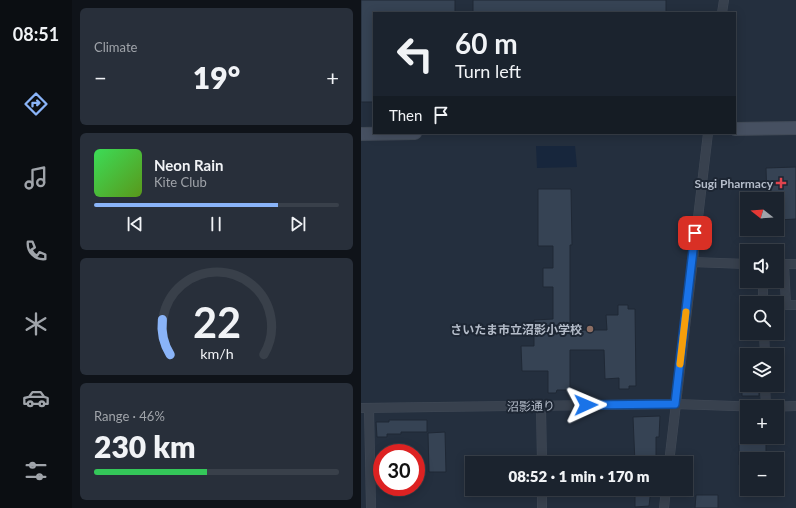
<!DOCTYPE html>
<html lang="en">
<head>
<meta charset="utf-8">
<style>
  :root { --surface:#1b232e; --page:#282f3a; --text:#f1f3f6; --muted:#a0a4aa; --line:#39404a; --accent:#8ab4f8 }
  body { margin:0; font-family:Lato,"Noto Sans JP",sans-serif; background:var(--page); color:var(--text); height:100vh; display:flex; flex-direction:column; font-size:15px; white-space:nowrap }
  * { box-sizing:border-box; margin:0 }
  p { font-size:13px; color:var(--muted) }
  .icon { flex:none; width:22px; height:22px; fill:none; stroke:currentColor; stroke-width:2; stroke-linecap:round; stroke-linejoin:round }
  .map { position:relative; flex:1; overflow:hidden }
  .drawer { display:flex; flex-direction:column; gap:8px; padding:8px; background:#0f1319; width:289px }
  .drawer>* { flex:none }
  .top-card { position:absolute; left:12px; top:12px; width:363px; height:122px; border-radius:0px; box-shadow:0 2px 10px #0003,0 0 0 1px var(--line); background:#1b232e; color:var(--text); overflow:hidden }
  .needle { width:26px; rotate:287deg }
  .buttons { position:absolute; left:379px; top:192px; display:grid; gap:8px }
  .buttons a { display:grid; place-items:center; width:44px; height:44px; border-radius:0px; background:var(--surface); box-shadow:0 2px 10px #0003,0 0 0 1px var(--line); font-size:20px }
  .speed { position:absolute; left:12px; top:444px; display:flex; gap:8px; font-size:20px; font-weight:700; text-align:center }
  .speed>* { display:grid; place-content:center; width:52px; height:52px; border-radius:50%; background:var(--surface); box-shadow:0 2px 10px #0003,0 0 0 1px var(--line); line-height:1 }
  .speed .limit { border:6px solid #d22; background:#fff; color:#111 }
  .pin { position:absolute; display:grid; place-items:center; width:34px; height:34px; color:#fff; margin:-17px; border-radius:8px; box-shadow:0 2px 6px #0006 }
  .me { position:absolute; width:44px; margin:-22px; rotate:89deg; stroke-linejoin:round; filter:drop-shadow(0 0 3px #0008) }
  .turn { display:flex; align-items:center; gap:14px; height:84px; padding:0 16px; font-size:18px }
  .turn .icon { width:52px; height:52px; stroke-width:2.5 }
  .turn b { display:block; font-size:28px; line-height:34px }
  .then { display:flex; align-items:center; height:38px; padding:0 16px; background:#0003; gap:8px; font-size:15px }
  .big { font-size:30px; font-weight:800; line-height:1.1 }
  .drawer .tile { flex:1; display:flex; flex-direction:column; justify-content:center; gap:6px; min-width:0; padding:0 14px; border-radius:6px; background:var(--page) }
  .drawer .dial { align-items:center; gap:0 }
  .dial svg { height:104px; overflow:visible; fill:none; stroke:var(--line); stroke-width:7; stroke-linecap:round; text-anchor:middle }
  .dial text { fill:var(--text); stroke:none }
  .song { display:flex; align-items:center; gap:12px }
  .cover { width:48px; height:48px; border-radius:6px; background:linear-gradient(135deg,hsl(130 70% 55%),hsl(90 70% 35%)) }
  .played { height:4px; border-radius:2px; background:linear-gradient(90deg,var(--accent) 75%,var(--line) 75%) }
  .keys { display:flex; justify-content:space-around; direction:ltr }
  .heat { display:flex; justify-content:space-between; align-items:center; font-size:22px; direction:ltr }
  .charge { height:6px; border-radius:3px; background:linear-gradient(90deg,#34c759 46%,var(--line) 0) }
  .trip { position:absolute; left:104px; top:456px; width:228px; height:40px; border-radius:0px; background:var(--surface); box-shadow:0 2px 10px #0003,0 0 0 1px var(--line); font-weight:800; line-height:40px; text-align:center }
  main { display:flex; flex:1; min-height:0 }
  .dock { display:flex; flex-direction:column; width:72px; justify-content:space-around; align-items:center; background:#0b0e12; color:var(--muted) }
  .dock .icon { width:28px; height:28px }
  .dock .selected { color:var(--accent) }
  .dock b { font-size:18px; color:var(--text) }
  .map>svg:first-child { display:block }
  .water { fill:#17263c }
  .building { fill:#364354; stroke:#1f2835 }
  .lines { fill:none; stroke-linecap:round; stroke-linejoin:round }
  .street-casing { stroke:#414a57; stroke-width:10 }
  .secondary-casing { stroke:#414a57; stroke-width:14 }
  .street { stroke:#38414e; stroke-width:9 }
  .secondary { stroke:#465061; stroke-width:12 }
  .route-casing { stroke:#114b97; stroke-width:10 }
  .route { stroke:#1a73e8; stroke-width:7 }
  .slow { stroke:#f59e0b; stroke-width:7 }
  .health-dot { fill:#e0444e; stroke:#1d2633; stroke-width:1.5 }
  .education-dot { fill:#8d6e63; stroke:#1d2633; stroke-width:1.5 }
  .labels { text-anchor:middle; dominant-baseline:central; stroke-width:4; stroke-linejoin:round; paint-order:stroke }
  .poi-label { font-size:12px; font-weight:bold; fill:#b4bcc9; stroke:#1d2633; text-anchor:end }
  .street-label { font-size:12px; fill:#b4bcc9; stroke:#1d2633 }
</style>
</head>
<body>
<main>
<nav class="dock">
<b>08:51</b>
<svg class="icon selected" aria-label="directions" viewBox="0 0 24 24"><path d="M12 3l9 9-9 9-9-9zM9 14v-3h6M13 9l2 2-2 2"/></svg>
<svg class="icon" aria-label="music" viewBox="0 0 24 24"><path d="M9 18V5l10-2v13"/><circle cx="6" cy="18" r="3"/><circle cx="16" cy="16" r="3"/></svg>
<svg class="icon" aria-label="phone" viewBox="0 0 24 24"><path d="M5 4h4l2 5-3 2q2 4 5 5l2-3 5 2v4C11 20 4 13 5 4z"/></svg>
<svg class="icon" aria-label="climate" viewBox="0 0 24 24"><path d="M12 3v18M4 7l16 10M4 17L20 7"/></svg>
<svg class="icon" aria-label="car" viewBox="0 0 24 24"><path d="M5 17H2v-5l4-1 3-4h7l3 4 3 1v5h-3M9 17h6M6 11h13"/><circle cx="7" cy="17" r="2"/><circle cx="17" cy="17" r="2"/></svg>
<svg class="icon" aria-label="filters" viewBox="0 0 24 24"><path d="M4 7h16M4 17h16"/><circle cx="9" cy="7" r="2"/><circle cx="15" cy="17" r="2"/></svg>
</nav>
<section class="drawer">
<div class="tile"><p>Climate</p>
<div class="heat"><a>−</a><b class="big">19°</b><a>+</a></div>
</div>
<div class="tile">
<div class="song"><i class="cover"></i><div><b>Neon Rain</b><p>Kite Club</p></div></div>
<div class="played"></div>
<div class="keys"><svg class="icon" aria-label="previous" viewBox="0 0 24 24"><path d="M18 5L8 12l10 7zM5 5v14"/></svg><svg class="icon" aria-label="pause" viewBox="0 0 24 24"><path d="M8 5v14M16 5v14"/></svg><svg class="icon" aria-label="next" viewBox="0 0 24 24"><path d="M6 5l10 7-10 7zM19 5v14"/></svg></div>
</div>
<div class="tile dial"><svg viewBox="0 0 100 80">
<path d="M14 69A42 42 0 1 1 86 69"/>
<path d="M14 69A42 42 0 0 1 8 42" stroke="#8ab4f8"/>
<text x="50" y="56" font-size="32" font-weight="700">22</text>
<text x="50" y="72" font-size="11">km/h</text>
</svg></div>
<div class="tile"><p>Range · 46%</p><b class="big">230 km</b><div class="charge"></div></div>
</section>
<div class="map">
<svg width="435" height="508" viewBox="0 0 435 508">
  <rect width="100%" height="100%" fill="#242f3e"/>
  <!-- water -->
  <path class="water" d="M175,146H214L216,167L176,168Z"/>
  <!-- building -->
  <path class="building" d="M0,0H94V13H13V102H0Z
    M112,0H305V13H112Z
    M435,167V219L416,220V199H406L405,168Z
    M177,189H210L211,245H209V330H246L245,315H257V305H267V309H274L275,386H268V389H258V378L244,379L243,350H209V390H196L195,393H187V371H161L160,346H173V320L192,319V287H182V268H192V246H177Z
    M381,385H398V396H381Z
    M299,416L298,437H295V460H293L292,463H274L272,417Z
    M28,420H66V432H40V434H26V437H16L15,422H28Z
    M84,432L85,472H68L67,433Z
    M378,443H405V459H386V465H378Z
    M274,489H290L288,506L274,507Z
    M335,495H357V508H334Z"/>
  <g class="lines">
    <!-- street casing -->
    <g class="street-casing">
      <path id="street" d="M361,13L363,0
        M331,262L386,264
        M416,264H435
        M423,264L425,305H435
        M402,281V303
        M403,333L404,355
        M404,385L405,407
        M180,406L181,463
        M0,408L314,404L405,407L435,406
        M8,408L10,508
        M308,463L347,133
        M181,489V508
        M303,508L305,489"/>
    </g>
    <!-- secondary casing -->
    <g class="secondary-casing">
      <path id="secondary" d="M374,129L435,128
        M0,134L54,133"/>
    </g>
    <!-- street -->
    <use href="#street" class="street"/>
    <!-- secondary -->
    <use href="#secondary" class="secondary"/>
  </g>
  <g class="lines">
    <!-- route casing -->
    <g class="route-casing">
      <path id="route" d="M225,405L314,404L334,233"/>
    </g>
    <!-- route -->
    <use href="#route" class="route"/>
    <!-- slow -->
    <path class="slow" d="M319,364L325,312"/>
  </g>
  <!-- markers -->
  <path class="health-dot" d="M418 177h4v4h4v4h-4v4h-4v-4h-4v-4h4z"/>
  <circle class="education-dot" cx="229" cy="329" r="4"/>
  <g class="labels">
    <!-- poi labels -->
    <g class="poi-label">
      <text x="412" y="183">Sugi Pharmacy</text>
      <text x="221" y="329">さいたま市立沼影小学校</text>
    </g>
    <!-- street labels -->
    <g class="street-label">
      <text transform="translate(170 406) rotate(-1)">沼影通り</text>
    </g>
  </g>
</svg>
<div class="buttons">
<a><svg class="needle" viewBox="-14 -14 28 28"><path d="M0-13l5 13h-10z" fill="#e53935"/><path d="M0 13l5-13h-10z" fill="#a0a4aa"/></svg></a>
<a><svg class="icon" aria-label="sound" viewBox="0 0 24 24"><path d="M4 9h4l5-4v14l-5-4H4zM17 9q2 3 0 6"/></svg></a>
<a><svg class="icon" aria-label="search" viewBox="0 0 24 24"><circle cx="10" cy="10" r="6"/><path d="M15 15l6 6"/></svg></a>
<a><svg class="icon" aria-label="layers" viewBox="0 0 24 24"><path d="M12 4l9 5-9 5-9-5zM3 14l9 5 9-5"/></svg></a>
<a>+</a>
<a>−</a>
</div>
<div class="speed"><div class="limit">30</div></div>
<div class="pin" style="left:334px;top:233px;background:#d93025"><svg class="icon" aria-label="arrive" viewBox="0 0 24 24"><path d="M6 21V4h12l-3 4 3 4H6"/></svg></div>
<svg class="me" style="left:225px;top:405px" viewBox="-20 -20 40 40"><path d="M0-17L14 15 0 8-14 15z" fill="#1a73e8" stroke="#fff" stroke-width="4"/></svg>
<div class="trip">08:52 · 1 min · 170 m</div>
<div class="top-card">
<div class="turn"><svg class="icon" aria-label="left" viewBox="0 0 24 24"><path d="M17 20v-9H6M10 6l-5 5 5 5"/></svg><div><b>60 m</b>Turn left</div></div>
<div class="then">Then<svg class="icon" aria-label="arrive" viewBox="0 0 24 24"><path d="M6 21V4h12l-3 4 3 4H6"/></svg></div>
</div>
</div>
</main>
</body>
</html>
